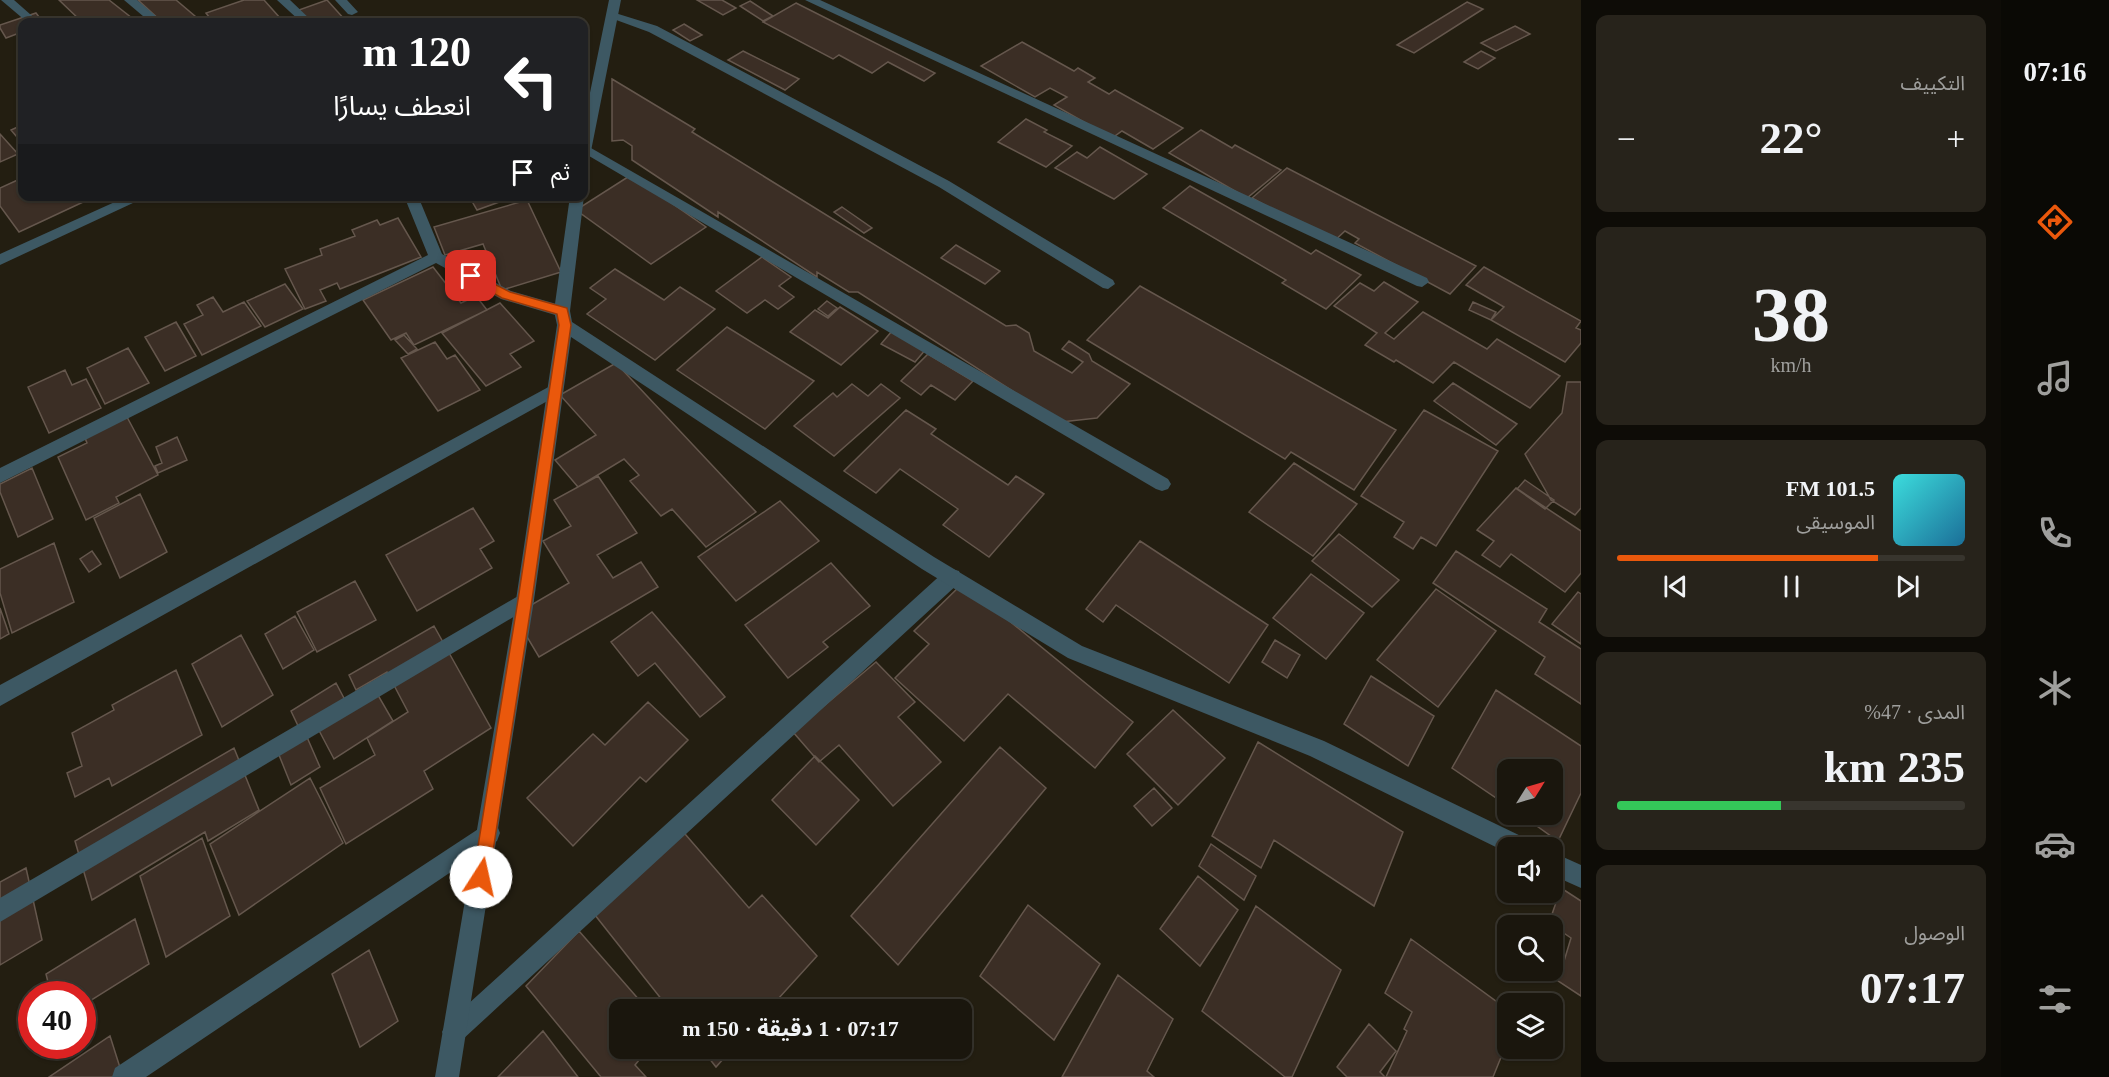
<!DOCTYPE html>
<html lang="ar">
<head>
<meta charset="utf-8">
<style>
  :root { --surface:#1a160d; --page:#27231b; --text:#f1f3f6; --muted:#9f9f9d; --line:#38352e; --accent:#ea580c }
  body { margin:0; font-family:"Times New Roman","Noto Sans Arabic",serif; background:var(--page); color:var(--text); direction:rtl; height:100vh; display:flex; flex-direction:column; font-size:22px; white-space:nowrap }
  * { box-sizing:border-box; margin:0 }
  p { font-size:20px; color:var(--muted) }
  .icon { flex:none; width:33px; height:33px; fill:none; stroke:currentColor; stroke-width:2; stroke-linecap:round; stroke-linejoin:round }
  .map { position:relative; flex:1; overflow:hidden; direction:ltr }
  .details { display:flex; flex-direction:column; gap:15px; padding:15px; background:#0e0c07; width:420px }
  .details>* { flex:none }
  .hud { position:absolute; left:18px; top:18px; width:570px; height:183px; border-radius:12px; box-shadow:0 2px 4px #0004,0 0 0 2px var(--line); direction:rtl; background:#202124; color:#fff; overflow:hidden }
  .needle { width:39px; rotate:53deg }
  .controls { position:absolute; left:1497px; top:759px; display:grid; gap:12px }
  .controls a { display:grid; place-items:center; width:66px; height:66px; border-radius:12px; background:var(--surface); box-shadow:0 2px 4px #0004,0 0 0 2px var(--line); font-size:30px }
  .speed { position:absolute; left:18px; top:981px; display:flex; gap:12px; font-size:30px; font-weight:700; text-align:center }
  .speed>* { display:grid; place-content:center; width:78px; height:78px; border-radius:50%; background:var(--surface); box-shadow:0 2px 4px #0004,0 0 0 2px var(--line); line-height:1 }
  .speed .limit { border:9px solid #d22; background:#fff; color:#111 }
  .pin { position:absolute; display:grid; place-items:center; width:51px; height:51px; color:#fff; margin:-26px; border-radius:12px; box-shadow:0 3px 9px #0006 }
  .me { position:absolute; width:66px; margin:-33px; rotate:10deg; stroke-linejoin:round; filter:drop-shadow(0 0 4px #0008) }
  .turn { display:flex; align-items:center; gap:21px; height:126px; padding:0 18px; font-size:27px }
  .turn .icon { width:78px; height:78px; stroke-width:2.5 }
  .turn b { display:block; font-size:42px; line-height:51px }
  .then { display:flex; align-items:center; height:57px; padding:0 18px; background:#0003; gap:12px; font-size:22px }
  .big { font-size:45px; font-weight:700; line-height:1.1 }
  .details .widget { flex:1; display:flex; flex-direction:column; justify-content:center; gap:9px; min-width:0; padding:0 21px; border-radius:12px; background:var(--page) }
  .details .dial { align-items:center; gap:0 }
  .dial b { font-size:78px; line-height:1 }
  .song { display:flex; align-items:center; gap:18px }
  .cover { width:72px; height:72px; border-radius:9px; background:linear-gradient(135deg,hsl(180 70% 55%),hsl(200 70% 35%)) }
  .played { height:6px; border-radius:3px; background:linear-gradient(90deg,var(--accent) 75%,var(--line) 75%) }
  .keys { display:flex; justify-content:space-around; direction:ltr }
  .heat { display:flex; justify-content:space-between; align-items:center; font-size:33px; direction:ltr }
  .charge { height:9px; border-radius:4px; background:linear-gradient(90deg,#34c759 47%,var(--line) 0) }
  .trip { position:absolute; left:609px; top:999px; width:363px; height:60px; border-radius:12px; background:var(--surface); box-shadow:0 2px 4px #0004,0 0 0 2px var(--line); font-weight:700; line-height:60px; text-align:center; direction:rtl }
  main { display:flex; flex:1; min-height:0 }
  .dock { display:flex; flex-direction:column; width:108px; justify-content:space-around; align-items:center; background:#0a0905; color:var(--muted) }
  .dock .icon { width:42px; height:42px }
  .dock .current { color:var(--accent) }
  .dock b { font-size:27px; color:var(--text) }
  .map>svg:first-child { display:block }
  .building { fill:#3b2e25; stroke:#65574d; stroke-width:1.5 }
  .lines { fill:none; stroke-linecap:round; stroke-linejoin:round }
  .minor { fill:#3d5863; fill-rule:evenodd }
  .tertiary { fill:#3d5863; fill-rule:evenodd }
  .route { fill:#ea580c; stroke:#983908; stroke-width:1.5 }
</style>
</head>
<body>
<main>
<nav class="dock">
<b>07:16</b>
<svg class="icon current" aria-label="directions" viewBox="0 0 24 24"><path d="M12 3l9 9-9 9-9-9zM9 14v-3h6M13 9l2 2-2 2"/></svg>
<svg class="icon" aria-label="music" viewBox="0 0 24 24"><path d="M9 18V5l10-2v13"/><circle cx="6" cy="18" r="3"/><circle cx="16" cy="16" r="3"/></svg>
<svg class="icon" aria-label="phone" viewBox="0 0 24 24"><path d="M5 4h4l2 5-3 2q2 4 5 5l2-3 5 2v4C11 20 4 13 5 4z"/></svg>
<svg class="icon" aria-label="climate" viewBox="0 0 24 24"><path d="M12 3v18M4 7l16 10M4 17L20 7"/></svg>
<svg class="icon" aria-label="car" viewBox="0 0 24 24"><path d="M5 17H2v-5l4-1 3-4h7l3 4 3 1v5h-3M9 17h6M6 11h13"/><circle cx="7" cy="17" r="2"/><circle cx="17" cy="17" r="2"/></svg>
<svg class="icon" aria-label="filters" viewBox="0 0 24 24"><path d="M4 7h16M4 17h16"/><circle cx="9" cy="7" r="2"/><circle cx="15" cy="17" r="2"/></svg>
</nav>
<section class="details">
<div class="widget"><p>التكييف</p>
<div class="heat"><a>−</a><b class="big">22°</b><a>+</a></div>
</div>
<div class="widget dial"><b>38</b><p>km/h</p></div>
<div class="widget">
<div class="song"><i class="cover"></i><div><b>101.5 FM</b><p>الموسيقى</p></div></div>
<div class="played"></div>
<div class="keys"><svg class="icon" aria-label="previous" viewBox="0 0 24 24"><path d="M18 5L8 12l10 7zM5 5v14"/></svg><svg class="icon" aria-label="pause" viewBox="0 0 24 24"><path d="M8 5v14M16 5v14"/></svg><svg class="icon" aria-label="next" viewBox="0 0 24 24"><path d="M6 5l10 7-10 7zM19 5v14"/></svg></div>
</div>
<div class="widget"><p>المدى · 47%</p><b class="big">235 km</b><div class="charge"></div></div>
<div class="widget"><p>الوصول</p><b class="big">07:17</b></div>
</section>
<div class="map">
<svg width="1581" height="1077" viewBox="0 0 1581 1077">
  <rect width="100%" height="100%" fill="#231e11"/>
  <!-- building -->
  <path class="building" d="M59,0H109L137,22H82Z
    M138,0H176L202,22H162Z
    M244,0H264L280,18L267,22H213L206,13Z
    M327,0L346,21L306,22L296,11Z
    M697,0H722L736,8L723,15Z
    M750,1L773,16L763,21L740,6Z
    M1467,2L1483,9L1414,53L1397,45Z
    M796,3L935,73L924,81L888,62L872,73L839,55L833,59L763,22Z
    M36,13L43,22H22V32L6,38L0,28V25Z
    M684,24L702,35L690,41L673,30Z
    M1515,26L1530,34L1496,51L1481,43Z
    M1022,42L1074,71L1078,68L1095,78L1088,82L1109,94L1115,90L1183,128L1153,149L1122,131L1112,138L1054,105L1067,97L1050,88L1035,97L981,66Z
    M743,51L799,79L785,90L728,60Z
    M1481,51L1495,58L1478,69L1464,62Z
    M612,79L695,129L692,132L1006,326L1016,325L1029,333L1034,351L1072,373L1083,362L1062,349L1069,341L1089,354L1092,361L1130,384L1097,418L1061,422L858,292H849L817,272V277L718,212V217L632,160V146L623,140L612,141Z
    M1026,119L1047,130L1044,132L1072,146L1046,167L998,142Z
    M22,125V143L11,130Z
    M1201,130L1232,148L1235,145L1281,170L1247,198L1169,153Z
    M0,134L18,154L0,162Z
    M1100,147L1147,174L1114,199L1055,168L1077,152L1087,158Z
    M1287,168L1476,266L1450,294L1355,243L1359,239L1345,231L1333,242L1252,198Z
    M631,175L706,227L651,264L576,210Z
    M22,178V196H96L19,232L0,206V188Z
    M1190,186L1311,254L1316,250L1361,275L1326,309L1282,283L1286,280L1163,208Z
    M469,196H516L477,210Z
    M527,200L561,272L502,290L483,244L445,255L434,227Z
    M842,207L872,228L864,233L834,212Z
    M398,218L421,257L340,289L337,283L320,290L326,301L305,309L285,269L322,255L320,249L355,236L352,230L377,220L380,225Z
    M956,245L1000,271L985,284L941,258Z
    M762,257L791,277L779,286L794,297L778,309L765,300L747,313L716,291Z
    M433,267L461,303L476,296L487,310L414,345L406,333L391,340L363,300Z
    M1484,267L1581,321L1576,328L1581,330V343L1565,362L1491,320L1504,307L1466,285Z
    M615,269L664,300L680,287L715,309L655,360L587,314L606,299L590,288Z
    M1384,282L1418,302L1385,333L1394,339L1423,312L1487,349L1497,339L1560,376L1530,408L1454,362L1433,383L1396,360L1394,362L1365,345L1377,333L1334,306L1360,283L1374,291Z
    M285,284L303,309L265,327L247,301Z
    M1140,286L1396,430L1354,490L1291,452L1285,459L1087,340Z
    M213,297L223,312L244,302L261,326L202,355L184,324L203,315L197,305Z
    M827,301L837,308L828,316L818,309Z
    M1473,302L1496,312L1491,320L1469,310Z
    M500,303L534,341L510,354L521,367L486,386L442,333Z
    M840,307L878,331L841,365L790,332L815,310L828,318Z
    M176,322L196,356L165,371L145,337Z
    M727,327L814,381L765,429L677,370Z
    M892,331L926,349L915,362L881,344Z
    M404,335L417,349L408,354L395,340Z
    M435,342L447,359L455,355L480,390L438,411L401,358Z
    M128,348L149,383L105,404L87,368Z
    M928,354L973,381L955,400L931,385L921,395L901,381Z
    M616,363L756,512L706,547L672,509L661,516L630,481L639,475L624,459L578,487L555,460L596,435L560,395Z
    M65,370L72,385L86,379L101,408L49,433L28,387Z
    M1567,382H1581V508L1575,515L1551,500L1525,454L1562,413Z
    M1453,383L1517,424L1496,445L1434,401Z
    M852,384L868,396L881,384L900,398L834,456L794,426L833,393L837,397Z
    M906,410L936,429L931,434L1008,485L1016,476L1044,494L989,557L943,525L958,509L900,469L876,493L844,471Z
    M1424,410L1498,451L1436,546L1421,537L1413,549L1394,537L1404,522L1361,496Z
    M127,417L158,475L116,497L119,503L86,520L58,457L87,443L85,438Z
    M177,437L187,460L158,473L155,466L162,463L156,447Z
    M1294,463L1357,504L1313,556L1249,512Z
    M32,468L53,519L18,537L0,492V484Z
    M598,476L637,533L597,555L613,578L641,562L658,587L539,657L514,615L569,583L543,541L571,526L554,500Z
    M1525,480L1554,500L1545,509L1517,489Z
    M1516,488L1581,531V573L1565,592L1511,554L1500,567L1482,555L1494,541L1477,530Z
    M140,494L167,552L120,578L94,518Z
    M780,501L819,541L736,601L698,557Z
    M473,508L494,541L480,549L492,568L417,611L386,555Z
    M1339,534L1399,580L1372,607L1312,561Z
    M1140,541L1268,625L1229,683L1116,605L1103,622L1086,609Z
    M54,543L74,602L12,633L0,593V569Z
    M92,551L101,564L89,572L80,559Z
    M1456,551L1547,609L1539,622L1581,649V704L1535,674L1545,657L1433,583Z
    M831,563L870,606L823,642L828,647L788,678L745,625Z
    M1311,574L1364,613L1326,659L1273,618Z
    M355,581L376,620L317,652L297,612Z
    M963,583L1133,722L1095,768L1008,694L964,741L895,678L929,644L914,631Z
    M1436,589L1496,631L1438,707L1377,660Z
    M1578,592L1581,594V644L1552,624Z
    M0,608L9,634L0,639Z
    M652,612L725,697L700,717L655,663L638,676L611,642Z
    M295,616L314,650L283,669L265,634Z
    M434,626L491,728L424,771L433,789L346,844L320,788L375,755L367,738L408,712L387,672L356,690L349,675Z
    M241,635L273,695L222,727L192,664Z
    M1275,640L1300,655L1287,678L1262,662Z
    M876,662L915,702L898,717L941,762L893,806L839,745L819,762L793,732Z
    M176,670L202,735L112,786L109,778L75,797L67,773L82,766L72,733L114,710L112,705Z
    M1371,676L1434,716L1408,766L1344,724Z
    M336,683L345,700L371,683L393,721L334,759L314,721L300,730L291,711Z
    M1496,690L1581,746V793L1558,841L1520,814H1552V770H1508V806L1452,768Z
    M648,702L688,740L646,782L640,777L573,846L527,798L593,734L605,745Z
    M1173,710L1225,758L1178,805L1127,754Z
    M303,728L320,767L291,785L275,745Z
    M1258,742L1403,832L1374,906L1274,840L1261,868L1212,836Z
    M1000,747L1046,788L898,965L851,916Z
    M234,748L259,810L208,841L205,832L92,900L75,841Z
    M815,756L859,800L816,845L772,800Z
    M310,778L343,843L239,915L210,844Z
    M1154,788L1172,808L1152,826L1134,806Z
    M679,827L749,908L762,895L817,956L768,1010H670L591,910Z
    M202,838L230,916L166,957L140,876Z
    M1211,844L1256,876L1244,900L1199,866Z
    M26,868L42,940L0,965V882Z
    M1198,876L1238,910L1200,966L1160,929Z
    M1561,888L1581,901V996L1558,981L1571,938L1549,923Z
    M1028,905L1100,964L1054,1040L980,976Z
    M1256,906L1341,970L1292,1077H1285L1202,1011Z
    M135,919L149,964L82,1006V994H51L46,974Z
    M579,931L648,1010H620V1048H649L635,1065L646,1077H601L526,986Z
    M1411,939L1508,1010V1040L1493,1077H1386L1407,1031L1404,1029L1412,1012L1385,993Z
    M369,950L398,1021L360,1047L332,974Z
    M1118,975L1173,1019L1147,1071L1154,1077H1062Z
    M1369,1024L1396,1051L1380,1072L1385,1077H1347L1337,1067Z
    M543,1031L578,1077H498Z
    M110,1036L123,1077H49Z
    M701,1048H733L716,1067Z"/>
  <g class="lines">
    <!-- minor -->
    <path class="minor" d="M1,0H14L39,22H27Z
      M124,0H137L163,22H150Z
      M277,0H290L313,22H301Z
      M335,0H347L358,12L352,15L348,14Z
      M805,0H820L1427,278L1429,282L1422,287L1417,286Z
      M612,12L657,26L949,181L1113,280L1115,284L1108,289L1103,288L939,187L649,32L608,17V13Z
      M584,144L1168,479L1171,484L1168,489L1162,491L1156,489L584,153Z
      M128,196H148L0,265V254Z
      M404,196H418L442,254L511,291L567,307L570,311L567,315L562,317L501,299L436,263L0,483V468L428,255Z
      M554,384L560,386L562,390L560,394L0,706V685Z
      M952,569L959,571L961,577L959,583L462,1040L454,1044L446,1040L442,1032L446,1024L945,571Z
      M525,592L532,594L534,600L532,606L0,922V898Z
      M489,822L497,825L500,833L497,841L146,1077H112L115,1068Z"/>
    <!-- tertiary -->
    <path class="tertiary" d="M609,0H621L591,151L584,155V122Z
      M584,195V196L570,311L572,322L934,557L1082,646L1324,741L1529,840L1532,848H1508V853L1310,756L1068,658L922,569L571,337L534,600L459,1077H435L516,600L557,325L554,311L570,196Z
      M1552,852L1581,865V888L1552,875Z"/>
  </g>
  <!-- route -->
  <path class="route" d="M471,272L510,292L567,308L571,325L532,600L489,877L487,883L481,885L475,883L473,877L518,600L559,325L557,314L502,298L467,279L466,276Z"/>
</svg>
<div class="controls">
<a><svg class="needle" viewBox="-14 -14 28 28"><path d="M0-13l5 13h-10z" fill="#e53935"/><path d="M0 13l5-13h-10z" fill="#9f9f9d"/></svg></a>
<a><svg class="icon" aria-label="sound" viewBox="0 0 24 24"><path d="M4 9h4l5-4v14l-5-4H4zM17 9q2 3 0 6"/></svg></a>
<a><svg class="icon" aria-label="search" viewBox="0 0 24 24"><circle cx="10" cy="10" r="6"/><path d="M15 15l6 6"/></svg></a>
<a><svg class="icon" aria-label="layers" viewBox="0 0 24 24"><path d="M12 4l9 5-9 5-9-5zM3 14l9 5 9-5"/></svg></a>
</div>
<div class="speed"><div class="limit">40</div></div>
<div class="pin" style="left:471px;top:276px;background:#d93025"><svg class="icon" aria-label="arrive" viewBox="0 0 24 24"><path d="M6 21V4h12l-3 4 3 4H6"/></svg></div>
<svg class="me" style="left:481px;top:877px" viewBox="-20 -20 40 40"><circle r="19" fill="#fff"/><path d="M0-13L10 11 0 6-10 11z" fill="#ea580c"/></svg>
<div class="trip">07:17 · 1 دقيقة · 150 m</div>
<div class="hud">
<div class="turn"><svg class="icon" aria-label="left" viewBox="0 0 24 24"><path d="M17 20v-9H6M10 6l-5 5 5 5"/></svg><div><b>120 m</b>انعطف يسارًا</div></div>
<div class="then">ثم<svg class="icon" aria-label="arrive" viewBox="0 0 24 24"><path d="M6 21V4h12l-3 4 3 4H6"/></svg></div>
</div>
</div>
</main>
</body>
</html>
